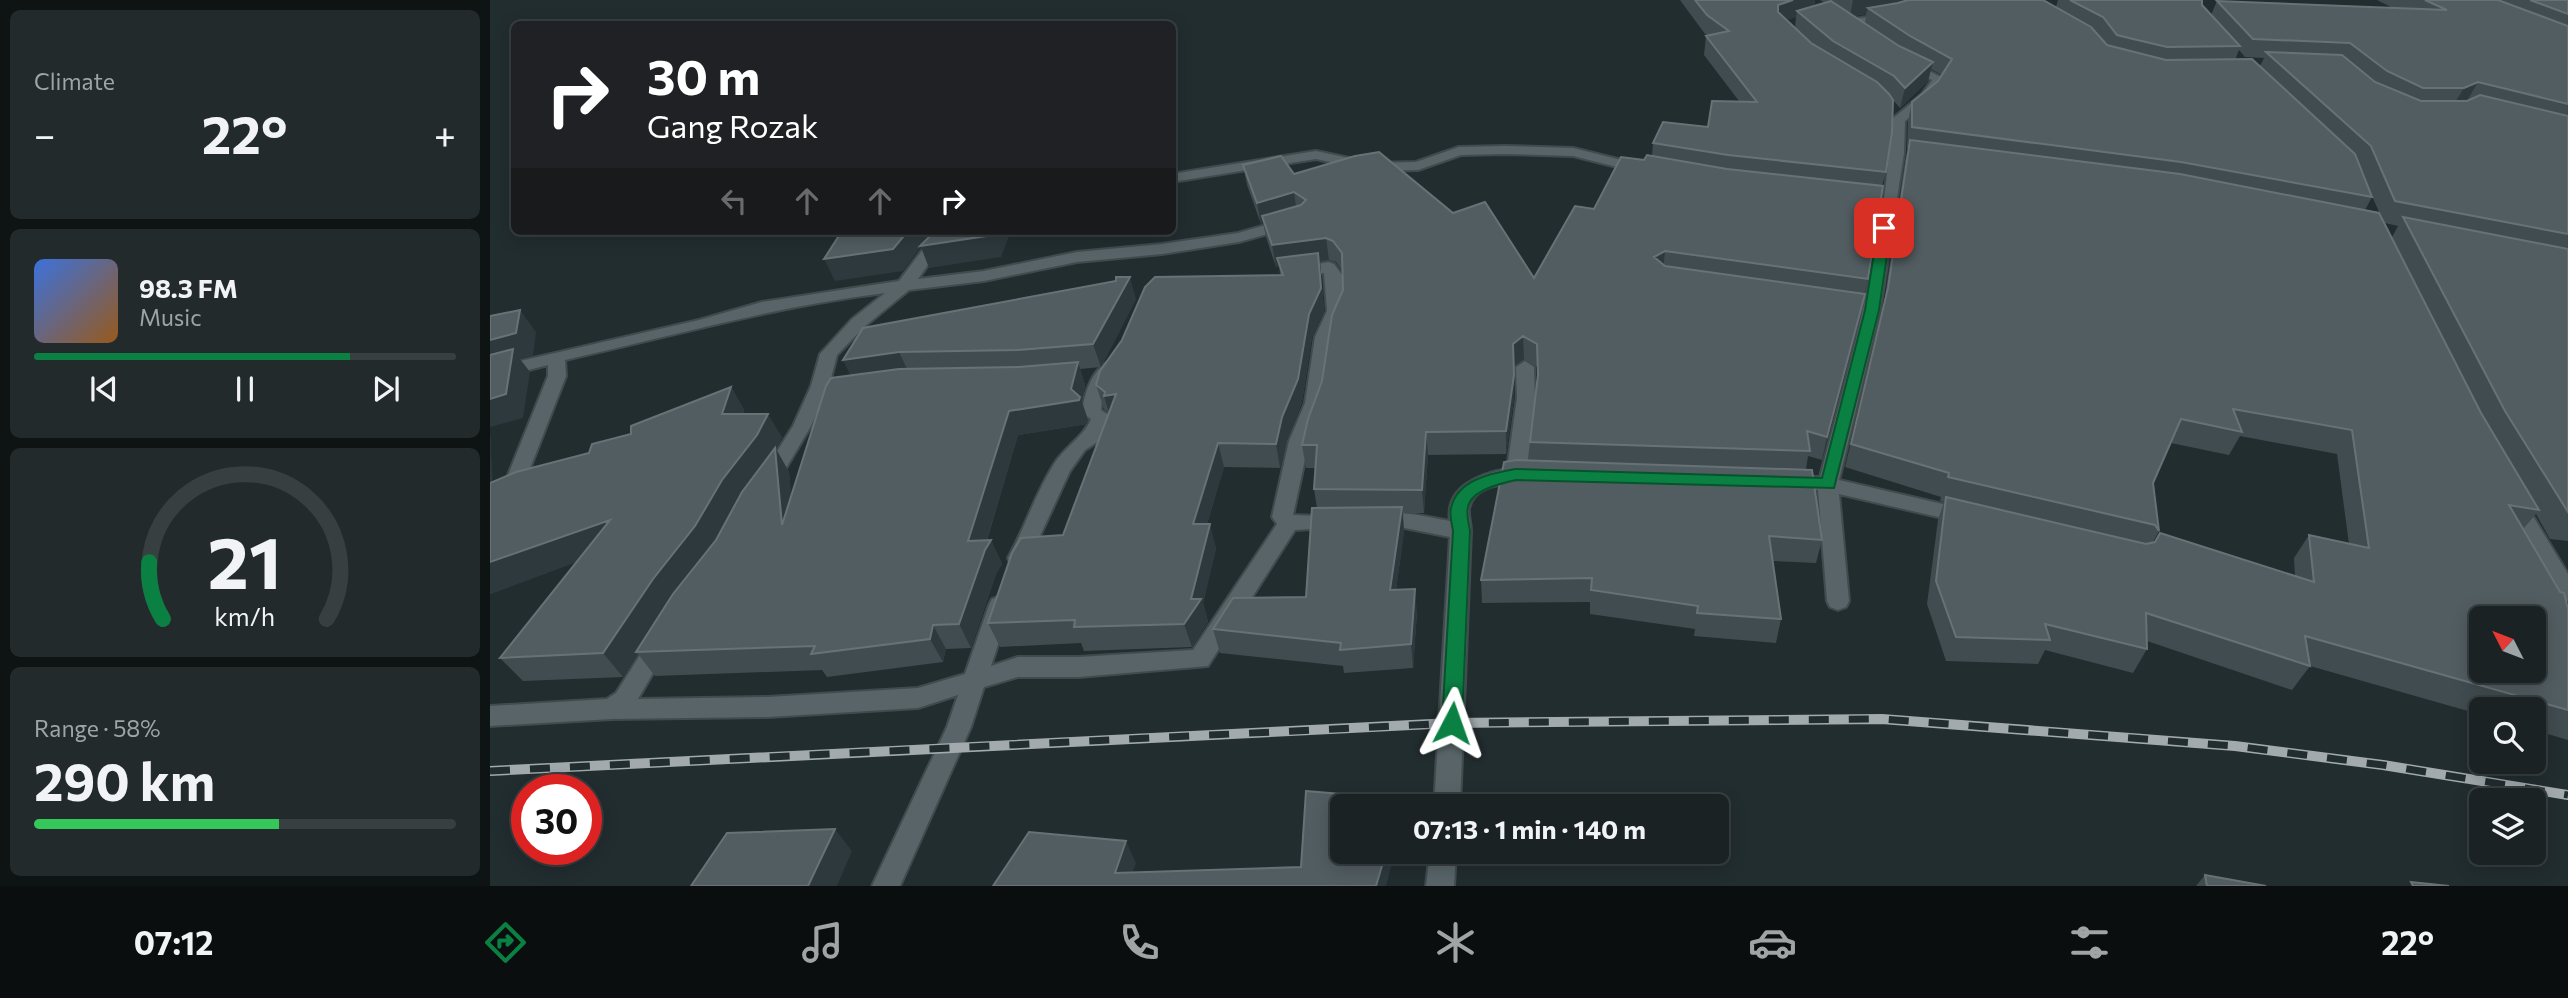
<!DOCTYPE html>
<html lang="en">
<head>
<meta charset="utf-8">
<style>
  :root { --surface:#1a2224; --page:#232a2c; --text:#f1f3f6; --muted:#9fa4a6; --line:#383f41; --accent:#0b8043 }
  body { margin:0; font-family:Commissioner,sans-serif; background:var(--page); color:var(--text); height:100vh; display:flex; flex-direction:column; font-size:26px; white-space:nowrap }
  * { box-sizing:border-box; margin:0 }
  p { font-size:23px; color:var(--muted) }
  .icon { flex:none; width:38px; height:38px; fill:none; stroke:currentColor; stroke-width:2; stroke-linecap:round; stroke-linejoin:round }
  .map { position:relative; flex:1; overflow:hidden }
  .side { display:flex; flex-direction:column; gap:10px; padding:10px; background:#0e1314; width:490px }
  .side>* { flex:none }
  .top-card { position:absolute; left:21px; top:21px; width:665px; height:214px; border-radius:10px; box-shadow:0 4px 18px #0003,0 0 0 2px var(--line); background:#202124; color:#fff; overflow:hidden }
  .needle { width:46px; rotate:312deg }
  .controls { position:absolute; left:1979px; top:606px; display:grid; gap:14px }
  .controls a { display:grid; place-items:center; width:77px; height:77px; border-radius:10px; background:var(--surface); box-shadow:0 4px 18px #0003,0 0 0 2px var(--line); font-size:35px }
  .speed { position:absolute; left:21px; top:774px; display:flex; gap:14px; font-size:35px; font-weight:700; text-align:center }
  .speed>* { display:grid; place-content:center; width:91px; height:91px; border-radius:50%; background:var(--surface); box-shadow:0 4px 18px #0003,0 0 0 2px var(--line); line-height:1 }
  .speed .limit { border:10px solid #d22; background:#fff; color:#111 }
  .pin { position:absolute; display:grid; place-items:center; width:60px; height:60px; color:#fff; margin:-30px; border-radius:14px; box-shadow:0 4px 10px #0006 }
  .me { position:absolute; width:77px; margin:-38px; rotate:4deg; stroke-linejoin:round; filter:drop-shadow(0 0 5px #0008) }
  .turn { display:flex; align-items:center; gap:24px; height:147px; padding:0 21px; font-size:32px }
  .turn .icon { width:91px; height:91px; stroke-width:2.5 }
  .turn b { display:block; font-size:49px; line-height:60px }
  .lanes { display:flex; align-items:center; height:66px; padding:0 21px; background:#0003; justify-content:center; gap:35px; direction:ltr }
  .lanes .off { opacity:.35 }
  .big { font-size:52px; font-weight:700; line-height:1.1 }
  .side .widget { flex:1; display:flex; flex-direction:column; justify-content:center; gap:10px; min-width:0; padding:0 24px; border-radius:10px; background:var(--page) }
  .side .dial { align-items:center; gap:0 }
  .dial svg { height:182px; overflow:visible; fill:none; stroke:var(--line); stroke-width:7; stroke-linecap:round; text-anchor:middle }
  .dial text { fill:var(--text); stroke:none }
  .song { display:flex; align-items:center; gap:21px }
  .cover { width:84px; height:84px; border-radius:10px; background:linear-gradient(135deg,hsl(220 70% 55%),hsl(30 70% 35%)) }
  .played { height:7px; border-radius:4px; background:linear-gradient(90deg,var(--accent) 75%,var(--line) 75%) }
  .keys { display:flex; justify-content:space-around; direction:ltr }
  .heat { display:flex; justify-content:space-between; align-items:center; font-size:38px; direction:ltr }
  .charge { height:10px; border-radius:5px; background:linear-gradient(90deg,#34c759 58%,var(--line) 0) }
  .trip { position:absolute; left:840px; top:794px; width:399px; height:70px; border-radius:10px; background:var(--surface); box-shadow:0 4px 18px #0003,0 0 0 2px var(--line); font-weight:700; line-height:70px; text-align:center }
  .tab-bar { display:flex; height:112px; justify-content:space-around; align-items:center; background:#0a0e0e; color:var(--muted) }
  .tab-bar .icon { width:49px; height:49px }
  .tab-bar .active { color:var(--accent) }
  .tab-bar b { font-size:32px; color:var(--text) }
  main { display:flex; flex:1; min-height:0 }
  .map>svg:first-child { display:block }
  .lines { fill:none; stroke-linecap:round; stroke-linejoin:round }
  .minor-casing { stroke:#414b4e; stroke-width:4 }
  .minor { fill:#586468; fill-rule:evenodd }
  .rail-casing { stroke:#a2aaad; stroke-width:10 }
  .rail { stroke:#222d30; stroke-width:7; stroke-dasharray:20; stroke-linecap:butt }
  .wall { fill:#414c50; fill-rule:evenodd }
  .shaded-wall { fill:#2d393d }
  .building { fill:#525d61; stroke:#687276; stroke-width:2; fill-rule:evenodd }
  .route { fill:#0b8043; stroke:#07532c; stroke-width:2 }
</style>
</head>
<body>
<main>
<section class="side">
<div class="widget"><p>Climate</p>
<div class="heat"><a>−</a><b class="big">22°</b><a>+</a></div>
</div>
<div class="widget">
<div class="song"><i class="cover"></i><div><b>98.3 FM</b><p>Music</p></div></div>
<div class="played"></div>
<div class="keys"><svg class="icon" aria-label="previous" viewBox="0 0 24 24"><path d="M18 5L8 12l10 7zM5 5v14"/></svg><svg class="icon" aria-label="pause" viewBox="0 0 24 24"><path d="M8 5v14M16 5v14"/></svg><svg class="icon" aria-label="next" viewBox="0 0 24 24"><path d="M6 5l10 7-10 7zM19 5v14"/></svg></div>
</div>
<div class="widget dial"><svg viewBox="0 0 100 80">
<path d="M14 69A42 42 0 1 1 86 69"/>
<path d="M14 69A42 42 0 0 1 8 44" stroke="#0b8043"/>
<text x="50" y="56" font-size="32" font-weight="700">21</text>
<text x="50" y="72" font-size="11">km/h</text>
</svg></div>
<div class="widget"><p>Range · 58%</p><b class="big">290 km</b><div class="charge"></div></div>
</section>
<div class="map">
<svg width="2078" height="886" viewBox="0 0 2078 886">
  <rect width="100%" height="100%" fill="#222d30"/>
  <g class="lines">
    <!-- minor casing -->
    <g class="minor-casing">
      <path id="minor" d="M1433,0L1449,2L1404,19L1357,26L1351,23L1357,20L1398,14Z
        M1417,60L1455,79L1441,99L1415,121L1414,153L1390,310L1349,480L1474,509L1481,511L1484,516L1481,521L1474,523L1349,494L1359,601L1356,607L1348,610L1340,607L1337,601L1328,490L1291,487L1288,482L1291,477H1330C1360,362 1397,239 1401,120L1432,94L1442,80L1413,67V61Z
        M1015,146L1083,148L1156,166L1158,169L1151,173L1083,156L1015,154L971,155L928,170L882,171L826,159L682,182V174L826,151L883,163L926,162L969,147Z
        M797,219L805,224L802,227L749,242L672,254L587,262L494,281L419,290L374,327L347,355L339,386L321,426L286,485H272L269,480L303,426L321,386L330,354L362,319L395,293C287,306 182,336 75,360L76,376L32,489L29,494L0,509V493L14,485L58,376V365L0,380V368L209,320L272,302L409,281L433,249L455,231H472L445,255L428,279L494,271L587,252L672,244L748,233Z
        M838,262L844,264L852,275L853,311L843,337L833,403L819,441L803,515L852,517L855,522L852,527L805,530L718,666L589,677H528L494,687L481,727L410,886H382L457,727L468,695L428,708L278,717L122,719L0,726V706L117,699L126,693L162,636L170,633L178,636L181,642L148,699L278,697L428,688L475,674L499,605L502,599L510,596L518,599L521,605L501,666L528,657H589L703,650L787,524L782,517L799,441L815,403L825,337L837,311L834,273L806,278L798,273L800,270Z
        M624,360L633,366L613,391L611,410L620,416L612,439L595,450L580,471L537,564L529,566L521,564L518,558C535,528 545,494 564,464C575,447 595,435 601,419L592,413C594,394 602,366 624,360Z
        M1035,361L1044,367L1045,398L1037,468L1044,470L1047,475L1044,480C1025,485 985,480 979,508C978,515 981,524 981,531L970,807H944L960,537L915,528L882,526L879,521L882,516C906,508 935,517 960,521C955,487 989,474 1017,469L1027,398L1026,367Z
        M2025,496L2032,498L2078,574V601L2070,599L2015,503L2018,498Z
        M940,852H966L964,886H936Z"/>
    </g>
    <!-- minor -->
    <use href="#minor" class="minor"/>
    <!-- rail casing -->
    <g class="rail-casing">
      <path id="rail" d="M0,771L962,723L1392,719L1745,746L1893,765L2078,795"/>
    </g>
    <!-- rail -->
    <use href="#rail" class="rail"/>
  </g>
  <!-- wall -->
  <path class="wall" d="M1190,0H1325L1324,6L1335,3L1330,0H1553L1566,7L1568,0H1710L1712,5L1721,15L1727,1L1903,8L1887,0H2078V541L2060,539L2046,514L2033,529L2078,609V740L2044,730V709H1992V715L1820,666L1802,690L1657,641V649L1643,673L1555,650L1548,664L1456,661L1437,604L1448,520L1454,502L1450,501L1451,497L1355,467L1393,310L1415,161L1418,148H1417L1418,122L1422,102L1448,81L1452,75L1441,69L1438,81L1410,108L1402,99L1396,172L1392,186L1378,279L1370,316L1332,460L1318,456L1316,469L1332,540L1326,563L1283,561L1291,619L1286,643L1204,636L1205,629L1100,614V602L992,603L991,580L1040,460V442L1047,381V367L1034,359L1024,367V398L1016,454L938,455L934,513H913L914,531L906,590L927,612L923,668L854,673L853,666L730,653L723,629L816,597L827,508L824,489L825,468H816L812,445L832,381L853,290L852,271L846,262L839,260L830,261L834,311L822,337L812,402L797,440L790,468L734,467L717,524L726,548L713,603L718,622L702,647L594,651L591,643L510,647L498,623L573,535L619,413L614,409L606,385L790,275L789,266L786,267L776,237L773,223L771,224L757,185L753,165L804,174L1044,278L1104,209L1154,160L1162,156L1163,143L1218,127L1249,101L1214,55L1216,36H1218L1215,34ZM1376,14L1375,24L1363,16H1364ZM1306,17L1305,28L1296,20ZM1749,50L1755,57L1774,58L1770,66L1745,60ZM1869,166L1889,212L1875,210L1882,197ZM1895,223L1908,226L1902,237ZM1750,436L1847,454L1859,544L1819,535L1804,558L1805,576L1663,542L1669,531L1663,483L1681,443L1739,455Z
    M646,299L611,367L590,369L595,385L592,402L598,420L597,424L528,435L497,540H501L512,564L506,574L481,648L456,649L453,662L337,677L332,670L165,676L148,654L133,677L33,681L10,658L86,562L0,594V432L2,482L99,453L241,387L254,410L253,414L292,437L286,449L299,472L301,496L361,375L353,360Z
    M1715,875L1776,886H1706Z"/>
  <!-- shaded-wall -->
  <path class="shaded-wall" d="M1303,0H1325L1323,11H1307L1306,17L1285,23L1288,5Z
    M1363,0H1426L1378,8L1376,14L1360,16Z
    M1443,62L1438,81L1410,108L1415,88Z
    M1988,82L1977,101L1962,107L1974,88Z
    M804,192L807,213L772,216L773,223L771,224L767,203Z
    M418,231H521L511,257L439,268L431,247L413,271L345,281L334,259Z
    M836,238L839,260L830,261L834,311L822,337L812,402L797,440L790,468L786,444L819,314L787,258L789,266L786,267L782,245Z
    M1175,251L1173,272L1164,257Z
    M640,277L646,299L611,367L603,344Z
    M1375,294L1370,316L1332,460L1337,437Z
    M30,310L46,332L43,356L30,359L40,372L33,418L0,427V340Z
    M1033,336L1034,359L1023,367V344Z
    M409,352L420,375L364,383L353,360Z
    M588,362L595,385L592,402L598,420L597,424L528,435L489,565L478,541L519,411L581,389Z
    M1024,375V398L1016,454V431Z
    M241,387L254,410L246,438L232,414Z
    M626,394L621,420L614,396Z
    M278,414L292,437L286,449L299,472L307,549L222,550L146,652L148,654L133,677L113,653L163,579Z
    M0,432L3,489L0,491Z
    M936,432L938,455L934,513L932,490Z
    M728,443L734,467L710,547L703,524Z
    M912,507L914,531L903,614L900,590Z
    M120,520L138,543L0,594V562Z
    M720,524L726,548L713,603L718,622L702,647L694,624Z
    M501,540L512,564L506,574L481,648L469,624L495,550Z
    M925,589L927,612L923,668L921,644Z
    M443,625L456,649L453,662L440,639Z
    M345,829L362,851L347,886H318Z
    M636,841L646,863L638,886L625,873Z
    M896,852H905L896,886H886Z"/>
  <!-- building -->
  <path class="building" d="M1205,0H1303L1288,5V12L1321,43L1387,82L1399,94L1403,100L1402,132L1396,172L1238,155L1163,143L1173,122L1218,127L1222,101L1267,102L1216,36L1239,31L1217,15Z
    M1418,0H1553L1601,27L1617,45L1676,60L1762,59L1865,154L1882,197L1691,162L1422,127V102L1448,81L1462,59L1420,36L1378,8L1408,3Z
    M1580,0H1712V5L1750,46L1677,47L1643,39L1627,35L1613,17Z
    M1935,0H2008L2078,26V104L1988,82L1974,88H1933L1897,71L1860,43L1763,39L1727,1L1957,10Z
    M2040,0H2078V14Z
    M1341,1L1409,46L1443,62L1415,88L1404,76L1343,41L1307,11Z
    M1776,52L1852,55L1885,82L1931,101H1977L1990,95L2078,116V234L1905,201L1881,146Z
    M1420,140L1690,174L1889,213L1991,413L2049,510L2019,505L2070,592L2074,593L2078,609V710L1815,636L1820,666L1656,613L1657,649L1555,624L1560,640L1466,637L1446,581L1456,497L1656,544L1665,542L1670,533L1824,582L1819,535L1879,548L1862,430L1743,409L1752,432L1691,419L1663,483L1669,531L1665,525L1458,477L1459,473L1361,444L1398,288ZM1992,618H2044V670H1992Z
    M889,152L963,213L995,202L1044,278L1085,206L1104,209L1131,157L1154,160L1157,155L1237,169L1393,186L1378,279L1175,251L1164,257L1175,266L1375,294L1337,437L1317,431L1320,451L1040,442L1048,375L1047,344L1033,336L1023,344L1024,375L1016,431L936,432L932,490L824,489L827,445H812L818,419L832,381L842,315L853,290L852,253L843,241L836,238L782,245L772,216L811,205L816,200L804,192L767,203L753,165L791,156L804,174L865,156Z
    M1913,217L2078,249V512L2015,411Z
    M352,231H418L403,249L334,259Z
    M445,231H505L503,235L430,246Z
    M828,253L831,288L819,314L808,379L792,417L786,444L728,443L703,524H720L701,599H711L694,624L584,627L585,620L498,623L522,553L531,538L573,535L626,394L614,396L615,392L606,385L610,371L632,340L655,287L665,277L793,275L787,258Z
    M626,277H640L603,344L528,350L409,352L353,360L373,328L626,281Z
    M30,310L26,333L0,340V316Z
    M23,349L16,394L0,399V355Z
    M588,362L581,389L590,397L589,400L519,411L478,541L501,540L495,550L469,624L443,625L440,639L321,654L325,646L146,652L183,594L226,540L252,492L285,448L292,525L336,386L341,378L409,369L529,367Z
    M241,387L232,414H278L267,435L232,480L205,526L163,579L113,653L10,658L120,520L0,562V483L26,472L99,453L102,444L141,434V426Z
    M1026,460L1322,470L1332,540L1279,536L1291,619L1207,613L1208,606L1101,590L1102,578L991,580L1014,462Z
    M912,507L900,590L925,589L921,644L850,650L851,643L723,629L743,598L816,597L822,508Z
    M816,791L911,799L909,807H852V852H896L886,886H503L539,832L636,841L625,873L811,867Z
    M345,829L318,886H201L237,833Z
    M1715,875L1776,886H1717Z
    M1921,882L1959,886H1923Z"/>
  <!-- route -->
  <path class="route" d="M1394,224L1401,228L1389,310L1344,488L1026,480C1012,483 981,490 978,507C976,514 979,524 980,531L972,723L969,729L962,731L955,729L952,723L963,531C962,524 959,514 961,508C967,479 1003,473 1026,469L1332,478L1375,310L1388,228Z"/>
</svg>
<div class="controls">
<a><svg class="needle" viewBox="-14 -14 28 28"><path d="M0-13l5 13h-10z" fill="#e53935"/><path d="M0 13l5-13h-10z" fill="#9fa4a6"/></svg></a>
<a><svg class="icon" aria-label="search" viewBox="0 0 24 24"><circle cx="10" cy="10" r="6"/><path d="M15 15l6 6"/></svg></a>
<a><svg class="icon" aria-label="layers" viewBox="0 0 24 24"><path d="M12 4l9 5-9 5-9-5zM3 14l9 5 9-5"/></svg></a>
</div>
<div class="speed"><div class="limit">30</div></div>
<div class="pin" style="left:1394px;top:228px;background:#d93025"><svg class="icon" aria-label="arrive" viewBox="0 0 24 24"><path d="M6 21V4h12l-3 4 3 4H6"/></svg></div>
<svg class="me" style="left:962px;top:723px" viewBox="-20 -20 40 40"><path d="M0-17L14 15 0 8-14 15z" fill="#0b8043" stroke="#fff" stroke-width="4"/></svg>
<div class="trip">07:13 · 1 min · 140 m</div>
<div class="top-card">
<div class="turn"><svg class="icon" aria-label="right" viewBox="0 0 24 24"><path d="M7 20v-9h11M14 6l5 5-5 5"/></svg><div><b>30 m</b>Gang Rozak</div></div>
<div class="lanes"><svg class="icon off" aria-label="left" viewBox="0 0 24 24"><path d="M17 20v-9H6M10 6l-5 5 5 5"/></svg><svg class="icon off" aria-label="ahead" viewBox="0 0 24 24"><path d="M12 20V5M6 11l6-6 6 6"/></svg><svg class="icon off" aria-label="ahead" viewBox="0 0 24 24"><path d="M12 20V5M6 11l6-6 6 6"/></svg><svg class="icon" aria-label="right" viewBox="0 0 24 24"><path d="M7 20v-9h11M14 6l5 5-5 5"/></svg></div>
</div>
</div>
</main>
<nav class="tab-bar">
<b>07:12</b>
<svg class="icon active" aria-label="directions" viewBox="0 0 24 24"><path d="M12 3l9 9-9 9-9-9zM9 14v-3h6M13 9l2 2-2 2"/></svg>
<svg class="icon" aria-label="music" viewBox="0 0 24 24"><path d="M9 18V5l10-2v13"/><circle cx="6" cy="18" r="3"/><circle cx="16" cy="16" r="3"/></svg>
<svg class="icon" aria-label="phone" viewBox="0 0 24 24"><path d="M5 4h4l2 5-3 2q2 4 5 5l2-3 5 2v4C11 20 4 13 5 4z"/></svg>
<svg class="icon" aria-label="climate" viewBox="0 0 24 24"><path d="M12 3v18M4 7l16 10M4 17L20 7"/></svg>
<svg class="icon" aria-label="car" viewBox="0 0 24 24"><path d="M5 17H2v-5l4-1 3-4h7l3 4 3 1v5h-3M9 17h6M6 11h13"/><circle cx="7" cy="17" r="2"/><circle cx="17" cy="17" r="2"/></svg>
<svg class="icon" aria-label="filters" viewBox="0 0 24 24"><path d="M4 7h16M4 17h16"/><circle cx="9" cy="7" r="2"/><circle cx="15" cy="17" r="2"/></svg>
<b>22°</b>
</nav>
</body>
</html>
